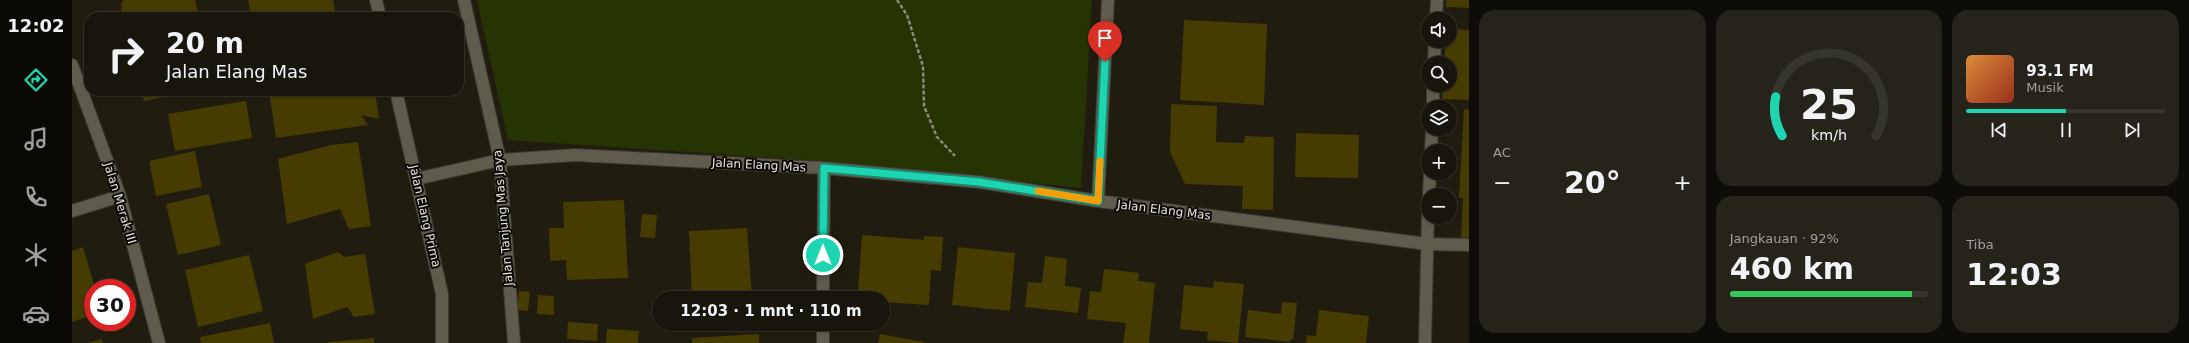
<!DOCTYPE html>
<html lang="id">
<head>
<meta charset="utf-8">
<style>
  :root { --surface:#18160c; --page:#25231a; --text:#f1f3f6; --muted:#9f9f9d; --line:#36352d; --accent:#1ed5b1 }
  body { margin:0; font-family:"DejaVu Sans",sans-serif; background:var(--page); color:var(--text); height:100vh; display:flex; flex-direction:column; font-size:15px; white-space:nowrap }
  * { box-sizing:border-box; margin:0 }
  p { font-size:13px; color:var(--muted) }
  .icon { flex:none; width:22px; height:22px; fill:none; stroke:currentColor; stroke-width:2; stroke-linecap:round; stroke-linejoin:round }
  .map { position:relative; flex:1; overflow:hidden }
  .panel { display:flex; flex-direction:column; gap:10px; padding:10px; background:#0d0c07; width:720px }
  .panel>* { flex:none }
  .hud { position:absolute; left:12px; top:12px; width:380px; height:84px; border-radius:16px; box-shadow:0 1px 3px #0004,0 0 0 1px var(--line); background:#18160c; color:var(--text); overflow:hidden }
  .tools { position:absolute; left:1349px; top:12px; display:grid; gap:8px }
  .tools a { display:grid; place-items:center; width:36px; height:36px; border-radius:50%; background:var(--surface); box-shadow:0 1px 3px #0004,0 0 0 1px var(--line); font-size:20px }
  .speed { position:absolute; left:12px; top:279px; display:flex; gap:8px; font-size:20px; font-weight:700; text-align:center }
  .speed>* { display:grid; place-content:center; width:52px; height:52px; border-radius:50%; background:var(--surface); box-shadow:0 1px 3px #0004,0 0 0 1px var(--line); line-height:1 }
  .speed .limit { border:6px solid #d22; background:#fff; color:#111 }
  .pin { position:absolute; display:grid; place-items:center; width:34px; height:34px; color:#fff; margin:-41px -17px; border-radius:50% 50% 50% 0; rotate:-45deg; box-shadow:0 0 4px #0007 }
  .pin .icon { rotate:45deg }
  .me { position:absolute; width:44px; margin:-22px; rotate:0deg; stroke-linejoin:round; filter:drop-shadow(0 0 3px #0008) }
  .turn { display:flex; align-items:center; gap:14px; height:84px; padding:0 16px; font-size:18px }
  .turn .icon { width:52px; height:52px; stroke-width:2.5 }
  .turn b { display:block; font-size:28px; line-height:34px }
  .big { font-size:30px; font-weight:700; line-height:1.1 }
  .panel .widget { flex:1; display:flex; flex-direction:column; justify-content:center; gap:6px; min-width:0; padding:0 14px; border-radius:16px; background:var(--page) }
  .panel .dial { align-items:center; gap:0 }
  .dial svg { height:104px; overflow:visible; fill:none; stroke:var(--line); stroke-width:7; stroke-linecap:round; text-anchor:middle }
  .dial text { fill:var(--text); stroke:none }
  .song { display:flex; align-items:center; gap:12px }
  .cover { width:48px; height:48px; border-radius:6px; background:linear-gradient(135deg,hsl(30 70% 55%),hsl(10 70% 35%)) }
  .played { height:4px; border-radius:2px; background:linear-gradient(90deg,var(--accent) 50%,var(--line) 50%) }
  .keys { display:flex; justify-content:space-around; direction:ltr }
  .heat { display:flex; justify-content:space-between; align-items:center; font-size:22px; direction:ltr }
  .charge { height:6px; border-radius:3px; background:linear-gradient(90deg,#34c759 92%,var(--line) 0) }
  .panel .tiles { flex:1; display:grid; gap:10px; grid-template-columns:repeat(3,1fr) }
  .widget:first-child { grid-row:span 2 }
  .trip { position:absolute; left:580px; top:291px; width:238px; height:40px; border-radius:20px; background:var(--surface); box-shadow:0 1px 3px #0004,0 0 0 1px var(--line); font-weight:700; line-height:40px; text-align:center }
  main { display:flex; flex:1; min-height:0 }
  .menu { display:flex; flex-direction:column; width:72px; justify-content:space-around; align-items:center; background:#0a0905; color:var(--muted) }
  .menu .icon { width:28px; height:28px }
  .menu .selected { color:var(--accent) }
  .menu b { font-size:18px; color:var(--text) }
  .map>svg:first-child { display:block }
  .green { fill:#263404 }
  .building { fill:#463b00 }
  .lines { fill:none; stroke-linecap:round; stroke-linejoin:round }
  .minor-casing { stroke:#3a3831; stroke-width:14 }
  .path { stroke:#8c897e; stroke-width:2.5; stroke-dasharray:4 2; stroke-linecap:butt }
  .minor { stroke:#5f5c4d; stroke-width:12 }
  .route-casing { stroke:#148a73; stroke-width:10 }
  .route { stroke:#1ed5b1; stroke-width:7 }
  .slow { stroke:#f59e0b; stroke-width:7 }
  .labels { text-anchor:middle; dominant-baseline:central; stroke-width:4; stroke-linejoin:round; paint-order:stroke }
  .street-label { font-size:12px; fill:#e5e3da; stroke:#090804 }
</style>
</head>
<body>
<main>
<nav class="menu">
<b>12:02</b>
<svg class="icon selected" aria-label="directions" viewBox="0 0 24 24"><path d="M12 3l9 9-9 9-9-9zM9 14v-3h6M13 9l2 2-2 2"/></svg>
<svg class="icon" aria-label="music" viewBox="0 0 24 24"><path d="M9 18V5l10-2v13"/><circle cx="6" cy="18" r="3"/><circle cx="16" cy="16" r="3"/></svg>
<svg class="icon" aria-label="phone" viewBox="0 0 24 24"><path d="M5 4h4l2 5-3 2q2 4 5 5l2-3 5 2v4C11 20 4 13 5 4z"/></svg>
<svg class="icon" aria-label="climate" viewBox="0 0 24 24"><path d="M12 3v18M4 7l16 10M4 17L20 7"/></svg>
<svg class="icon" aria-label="car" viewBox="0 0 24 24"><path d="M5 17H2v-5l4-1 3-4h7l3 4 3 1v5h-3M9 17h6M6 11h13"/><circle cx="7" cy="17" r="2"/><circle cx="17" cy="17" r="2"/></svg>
</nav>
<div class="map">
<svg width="1397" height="343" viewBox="0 0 1397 343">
  <rect width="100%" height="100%" fill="#201d10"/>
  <!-- green -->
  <path class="green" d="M405,0H1020L1009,188L749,161L436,140Z"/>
  <!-- building -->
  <path class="building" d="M51,0H123L127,17H50L49,4Z
    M176,0H261L264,17L252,13L254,17H179Z
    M1374,0H1397V8L1374,7Z
    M1112,20L1195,24L1192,105L1108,100Z
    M1378,29L1397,30V100L1370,99L1371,85H1378V63H1372L1374,41H1378Z
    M70,91H117V92L72,101Z
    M197,91H303L307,119L289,115L296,125L204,138Z
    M174,101L180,138L103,151L96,114Z
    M1099,104L1145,106L1144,142L1172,143L1173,136L1202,137L1201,210L1170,209L1171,186L1113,184L1098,152Z
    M1392,109L1397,110V240L1389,239L1391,198H1387Z
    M1224,133L1287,135L1286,178L1223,177Z
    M286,142L299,226L277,229L268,209L215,224L206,159L259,145Z
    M123,151L130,187L84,196L77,161Z
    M137,194L149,245L106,255L94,204Z
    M552,200L556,278L495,280L494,260L478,261L477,228H492L491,202Z
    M570,214L585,215L583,238L568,237Z
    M675,228L680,298H620L617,231Z
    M790,235L852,240V236L871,237L869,271L859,270L857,305L811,302V298H776V292H786Z
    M11,247L23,288H21V315L0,322V251Z
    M886,247L943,253L938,311L880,305Z
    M266,252L272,257L293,254L303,314L282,317L275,307L241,319L233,264Z
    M177,255L191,311L126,327L113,270Z
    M973,256L995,259L993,286L1009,288L1006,313L953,307L956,282L970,283Z
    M1032,269L1067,273L1066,281L1083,283L1077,343H1051L1054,323L1015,319L1018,291L1029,292Z
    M1142,281L1172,284L1166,343L1135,340L1136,332L1108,329L1112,285L1141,288Z
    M447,291L458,292L456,311L445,310Z
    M466,295L482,296V315L465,314Z
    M1210,302L1225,303L1221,340L1218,339V342L1173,337L1176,310L1209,314Z
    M1247,310L1297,316L1294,343H1234L1235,335L1244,336Z
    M496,322L526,324L525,341L495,339Z
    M198,323L202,343H129L128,337Z
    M774,324H791L790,330L774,329Z
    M535,329L567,331L566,343H534Z
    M687,334V343H620V338Z
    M808,334L852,342V343H806Z
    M302,338V343H256V342Z
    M29,339L31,343H16Z"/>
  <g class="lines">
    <!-- minor casing -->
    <g class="minor-casing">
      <path id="minor" d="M304,0L308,17
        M392,0L428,160L442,343
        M1364,19L1365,0
        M1362,63L1363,41
        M0,65L48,196L87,343
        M324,91L370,294V343
        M1361,107V85
        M1359,151L1360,129
        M344,179L428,160L503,155L752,168L907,182L1026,201L1355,244L1397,245
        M1357,195L1358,173
        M1026,201L1036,0
        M0,211L48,196
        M751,298L752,168
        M751,343V324
        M1353,343L1356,212"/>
    </g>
    <!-- path -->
    <path class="path" d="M825,0L835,15L851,66L852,106L865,137L883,156"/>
    <!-- minor -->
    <use href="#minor" class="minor"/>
  </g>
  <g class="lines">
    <!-- route casing -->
    <g class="route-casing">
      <path id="route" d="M751,255L752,168L907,182L1026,201L1033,62"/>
    </g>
    <!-- route -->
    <use href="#route" class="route"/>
    <!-- slow -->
    <path class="slow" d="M966,191L1026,201L1028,161"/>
  </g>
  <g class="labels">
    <!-- street labels -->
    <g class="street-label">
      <text transform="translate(687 165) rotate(3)">Jalan Elang Mas</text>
      <text transform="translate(48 203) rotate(73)">Jalan Merak III</text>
      <text transform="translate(1092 210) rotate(7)">Jalan Elang Mas</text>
      <text transform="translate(353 216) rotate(77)">Jalan Elang Prima</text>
      <text transform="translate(431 218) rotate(-95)">Jalan Tanjung Mas Jaya</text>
    </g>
  </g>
</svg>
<div class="tools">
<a><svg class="icon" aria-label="sound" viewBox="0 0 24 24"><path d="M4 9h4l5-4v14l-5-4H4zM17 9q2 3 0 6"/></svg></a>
<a><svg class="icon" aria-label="search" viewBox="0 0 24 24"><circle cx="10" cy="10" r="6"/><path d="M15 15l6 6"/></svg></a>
<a><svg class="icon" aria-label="layers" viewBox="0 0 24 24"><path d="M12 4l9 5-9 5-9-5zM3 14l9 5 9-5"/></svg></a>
<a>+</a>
<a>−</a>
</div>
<div class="speed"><div class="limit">30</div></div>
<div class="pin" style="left:1033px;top:62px;background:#d93025"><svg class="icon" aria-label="arrive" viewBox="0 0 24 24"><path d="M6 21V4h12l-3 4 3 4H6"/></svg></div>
<svg class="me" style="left:751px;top:255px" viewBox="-20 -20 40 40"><circle r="17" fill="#1ed5b1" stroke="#fff" stroke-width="3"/><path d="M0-11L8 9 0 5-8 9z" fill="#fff"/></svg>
<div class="trip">12:03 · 1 mnt · 110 m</div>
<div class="hud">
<div class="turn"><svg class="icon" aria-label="right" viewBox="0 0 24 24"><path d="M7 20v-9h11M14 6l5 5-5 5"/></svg><div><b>20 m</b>Jalan Elang Mas</div></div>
</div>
</div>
<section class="panel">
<div class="tiles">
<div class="widget"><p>AC</p>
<div class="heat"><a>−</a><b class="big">20°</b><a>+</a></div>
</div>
<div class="widget dial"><svg viewBox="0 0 100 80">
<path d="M14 69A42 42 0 1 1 86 69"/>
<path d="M14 69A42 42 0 0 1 9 39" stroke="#1ed5b1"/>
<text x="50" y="56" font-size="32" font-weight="700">25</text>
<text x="50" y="72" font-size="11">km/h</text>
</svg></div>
<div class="widget">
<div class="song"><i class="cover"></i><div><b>93.1 FM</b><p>Musik</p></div></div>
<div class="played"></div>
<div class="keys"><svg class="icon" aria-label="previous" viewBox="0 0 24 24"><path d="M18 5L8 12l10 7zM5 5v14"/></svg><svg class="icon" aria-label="pause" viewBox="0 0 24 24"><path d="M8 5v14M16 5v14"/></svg><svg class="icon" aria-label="next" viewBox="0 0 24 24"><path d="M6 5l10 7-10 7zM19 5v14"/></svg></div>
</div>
<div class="widget"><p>Jangkauan · 92%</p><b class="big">460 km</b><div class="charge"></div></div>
<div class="widget"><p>Tiba</p><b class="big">12:03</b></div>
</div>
</section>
</main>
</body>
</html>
